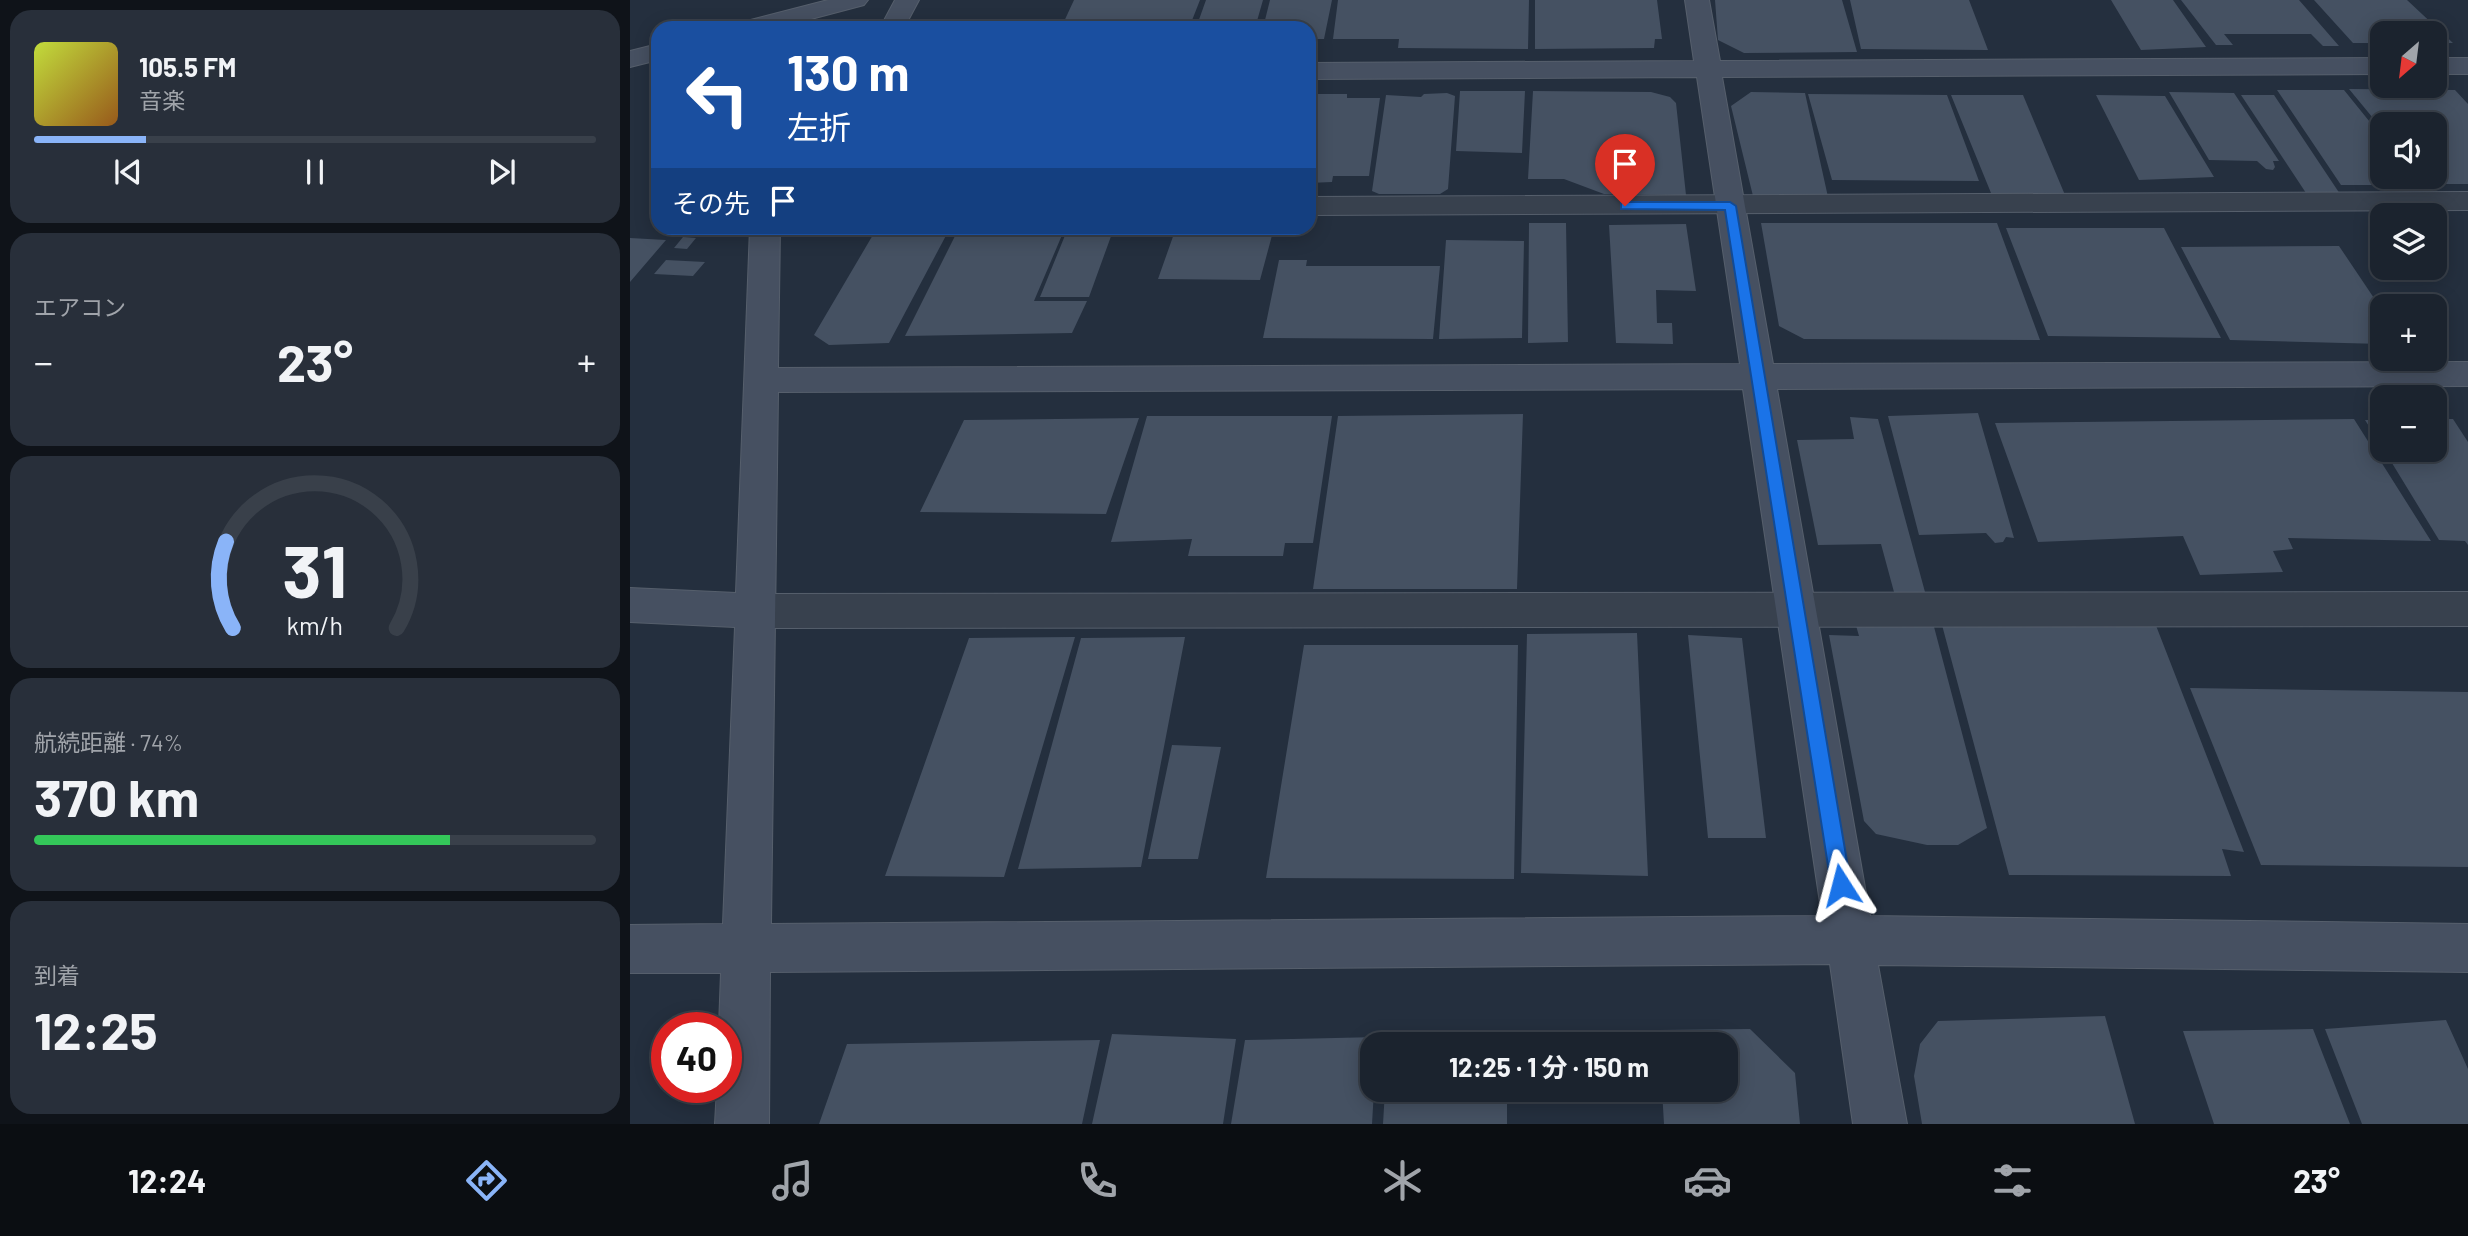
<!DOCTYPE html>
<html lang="ja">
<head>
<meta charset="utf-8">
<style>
  :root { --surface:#1b232e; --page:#282f3a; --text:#f1f3f6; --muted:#a0a4aa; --line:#39404a; --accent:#8ab4f8 }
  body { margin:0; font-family:Barlow,"Noto Sans JP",sans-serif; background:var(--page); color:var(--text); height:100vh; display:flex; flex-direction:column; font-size:26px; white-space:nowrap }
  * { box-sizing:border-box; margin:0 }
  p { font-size:23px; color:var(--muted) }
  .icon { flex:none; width:38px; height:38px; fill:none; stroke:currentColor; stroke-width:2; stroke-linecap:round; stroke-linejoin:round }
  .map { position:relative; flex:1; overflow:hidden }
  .side { display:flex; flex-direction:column; gap:10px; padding:10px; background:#0f1319; width:630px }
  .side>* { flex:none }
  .guide { position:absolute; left:21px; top:21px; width:665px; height:214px; border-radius:21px; box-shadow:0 4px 18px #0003,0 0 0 2px var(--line); background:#1a4fa0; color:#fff; overflow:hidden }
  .needle { width:46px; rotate:208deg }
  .controls { position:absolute; left:1740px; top:21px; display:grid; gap:14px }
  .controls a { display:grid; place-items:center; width:77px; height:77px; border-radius:14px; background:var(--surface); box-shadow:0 4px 18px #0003,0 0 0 2px var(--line); font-size:35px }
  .speed { position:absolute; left:21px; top:1012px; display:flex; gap:14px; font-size:35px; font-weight:700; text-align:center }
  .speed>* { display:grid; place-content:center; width:91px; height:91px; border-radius:50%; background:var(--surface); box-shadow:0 4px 18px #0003,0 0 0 2px var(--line); line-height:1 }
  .speed .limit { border:10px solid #d22; background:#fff; color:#111 }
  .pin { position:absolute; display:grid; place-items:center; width:60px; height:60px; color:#fff; margin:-72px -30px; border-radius:50% 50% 50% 0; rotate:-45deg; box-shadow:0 0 7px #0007 }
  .pin .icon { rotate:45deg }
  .me { position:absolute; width:77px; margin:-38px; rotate:351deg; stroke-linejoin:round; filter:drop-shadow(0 0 5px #0008) }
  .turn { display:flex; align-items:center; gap:24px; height:147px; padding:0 21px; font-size:32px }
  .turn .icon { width:91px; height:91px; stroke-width:2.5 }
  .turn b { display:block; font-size:49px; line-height:60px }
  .then { display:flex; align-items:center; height:66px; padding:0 21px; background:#0003; gap:14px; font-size:26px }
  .big { font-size:52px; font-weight:700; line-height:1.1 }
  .side .widget { flex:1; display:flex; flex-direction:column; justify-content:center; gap:10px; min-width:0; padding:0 24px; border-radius:21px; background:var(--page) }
  .side .dial { align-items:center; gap:0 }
  .dial svg { height:182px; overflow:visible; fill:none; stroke:var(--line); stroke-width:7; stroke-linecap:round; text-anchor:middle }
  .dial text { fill:var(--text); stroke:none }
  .song { display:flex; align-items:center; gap:21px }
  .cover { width:84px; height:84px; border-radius:10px; background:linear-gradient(135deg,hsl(70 70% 55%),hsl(30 70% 35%)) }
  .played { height:7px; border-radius:4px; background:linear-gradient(90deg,var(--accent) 20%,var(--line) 20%) }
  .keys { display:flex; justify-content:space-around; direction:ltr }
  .heat { display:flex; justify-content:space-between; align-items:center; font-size:38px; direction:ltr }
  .charge { height:10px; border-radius:5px; background:linear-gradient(90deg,#34c759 74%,var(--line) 0) }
  .trip { position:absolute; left:730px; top:1032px; width:378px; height:70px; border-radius:21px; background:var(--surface); box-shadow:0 4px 18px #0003,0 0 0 2px var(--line); font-weight:700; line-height:70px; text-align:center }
  .tabs { display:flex; height:112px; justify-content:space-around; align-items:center; background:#0b0e12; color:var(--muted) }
  .tabs .icon { width:49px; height:49px }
  .tabs .current { color:var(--accent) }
  .tabs b { font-size:32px; color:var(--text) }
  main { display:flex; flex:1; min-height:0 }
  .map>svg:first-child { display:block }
  .building { fill:#455162 }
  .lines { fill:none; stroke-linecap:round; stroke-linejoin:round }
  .street-casing { stroke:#565f6c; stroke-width:2 }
  .secondary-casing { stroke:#565f6c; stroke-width:2 }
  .street { fill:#38414e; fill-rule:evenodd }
  .secondary { fill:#465061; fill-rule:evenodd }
  .route { fill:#1a73e8; stroke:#114b97; stroke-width:2 }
</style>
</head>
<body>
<main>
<section class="side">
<div class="widget">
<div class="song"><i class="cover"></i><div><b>105.5 FM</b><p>音楽</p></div></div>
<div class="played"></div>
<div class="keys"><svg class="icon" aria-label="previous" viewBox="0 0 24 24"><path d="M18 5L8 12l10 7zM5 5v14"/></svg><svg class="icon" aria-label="pause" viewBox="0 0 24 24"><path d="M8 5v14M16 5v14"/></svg><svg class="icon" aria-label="next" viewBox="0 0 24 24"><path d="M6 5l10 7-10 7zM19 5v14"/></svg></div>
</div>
<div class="widget"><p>エアコン</p>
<div class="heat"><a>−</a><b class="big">23°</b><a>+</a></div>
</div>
<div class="widget dial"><svg viewBox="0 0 100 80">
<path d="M14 69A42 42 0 1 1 86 69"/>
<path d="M14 69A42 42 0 0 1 11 31" stroke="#8ab4f8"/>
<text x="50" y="56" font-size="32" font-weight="700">31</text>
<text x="50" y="72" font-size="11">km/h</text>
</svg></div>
<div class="widget"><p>航続距離 · 74%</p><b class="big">370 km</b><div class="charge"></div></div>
<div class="widget"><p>到着</p><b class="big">12:25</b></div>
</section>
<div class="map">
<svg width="1838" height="1124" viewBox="0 0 1838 1124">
  <rect width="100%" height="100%" fill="#242f3e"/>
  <!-- building -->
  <path class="building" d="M444,0H570L559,28H431Z
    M576,0H633L625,28H566Z
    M640,0H702L694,39H679V28H633Z
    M708,0H899L898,49L768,48L769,39H703Z
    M905,0H1027L1032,39H1025L1024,48L905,49Z
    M1085,0H1212L1227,52L1114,53L1088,40Z
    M1220,0H1339L1358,50L1231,49Z
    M1481,0H1543L1576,47L1511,50Z
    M1551,0H1669L1709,46H1693L1681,34H1594L1603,45H1586Z
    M1684,0H1777L1823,43H1804V33H1752V43H1723Z
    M1719,89L1825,90L1838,104V184H1797L1790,177H1804V124H1752V129Z
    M1647,90H1714L1752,137V177H1784L1790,185H1711Z
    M830,91H895L892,153L826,151Z
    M903,91L1021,92L1040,97L1046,103L1056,195L974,194L934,179H898Z
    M1121,92L1175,93L1198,197L1123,196L1101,106Z
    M1539,92L1604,93L1649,161H1643L1645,167L1643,170L1636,169L1627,161L1579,160Z
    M817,93L825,96L818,189L810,194H749L742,191L756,95L791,97L794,94Z
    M683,94H717V98H750L739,176H703L702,182L679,183V114Z
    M1178,94L1317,95L1349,181L1202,180Z
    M1321,95H1393L1435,195L1361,193Z
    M1466,95L1535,96L1584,177L1509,180Z
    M1611,95H1644L1710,194L1676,193Z
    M899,223H936L938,342L898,343Z
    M1131,223H1367L1410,340L1174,339L1149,326Z
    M1056,224L1066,291L1026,290L1027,323H1042L1043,344L986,343L979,225Z
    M247,228H320L259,343L199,345L184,335Z
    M329,228H435L404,301H457L442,333L275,336Z
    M438,228H484L459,297H410Z
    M546,228H644L630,280L528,279Z
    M1376,228H1534L1591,338L1418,336Z
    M53,237L66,238L57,249L44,248Z
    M0,238L36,240L0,282Z
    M816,240L894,241L892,338L809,339Z
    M1709,246L1752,310V344L1600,340L1551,247Z
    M36,260L75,262L63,276L24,274Z
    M649,260H677L676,266H810L803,339L633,338Z
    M1348,413L1384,538L1376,537L1373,542L1365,543L1356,533L1289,535L1258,416Z
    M893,414L887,589H683L708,416Z
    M517,416H702L683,543H655L653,556H558L562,539L481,542Z
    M1220,417L1248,419L1295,592H1264L1251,544L1188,545L1167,440L1224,439Z
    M509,418L476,514L290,512L334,420Z
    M1724,419L1801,541L1658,538L1663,549L1643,551L1653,572L1570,575L1553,536L1408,542L1365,423Z
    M1804,419H1823L1838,442V545L1835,541L1809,540L1754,450H1804Z
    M1735,420H1752V447Z
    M1225,622L1303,623L1357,828L1328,845H1297L1246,834L1234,821L1199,635L1229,636Z
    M1525,623L1614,852L1592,849L1601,876L1379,875L1312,625Z
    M1007,633L1018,876L891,873L897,634Z
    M1058,635L1112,638L1136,838H1078Z
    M445,637L374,877L255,876L339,638Z
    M555,637L511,867L388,869L451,638Z
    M674,645H888L884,879L636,878Z
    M1560,688L1838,692V867L1631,865Z
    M542,745L591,747L568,859H518Z
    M1475,1016L1505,1124H1292L1284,1076L1290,1044L1308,1021Z
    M1816,1020L1838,1069V1124H1732L1695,1029Z
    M1120,1029L1165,1073L1170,1124H1034L1032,1090H1096V1045H1029V1030Z
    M1683,1029L1720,1124H1584L1553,1031Z
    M482,1034L606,1039L593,1124H462Z
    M760,1034L878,1036V1045H759Z
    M748,1037V1045H742V1090H744L742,1124H601L615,1040Z
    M470,1040L452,1124H189L217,1044Z
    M755,1090H877V1124H753Z"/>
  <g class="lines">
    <!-- street casing -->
    <g class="street-casing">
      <path id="street" d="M1838,192V210L679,215V197Z
        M1838,592V626L127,628L113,623L107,611L113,599L127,594Z"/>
    </g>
    <!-- secondary casing -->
    <g class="secondary-casing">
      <path id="secondary" d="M198,0H238L234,5L147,28H106L109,23Z
        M265,0H289L274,28H250Z
        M1055,0H1079L1090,61L1752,58V74L1092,77L1143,364L1838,362V386L1147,389L1240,916L1838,924V972L1248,965L1277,1124H1223L1200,964L140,972L139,1124H85L87,1087H96V1027H89L91,973H0V925L93,924L105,627L0,622V588L106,593L120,228H150L148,368L1110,364L1067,77L679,79V63L1064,61ZM1113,389L1192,916L141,924L148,392Z
        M28,44V60L0,67V51Z
        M1804,58H1838V74H1804Z"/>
    </g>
    <!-- street -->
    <use href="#street" class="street"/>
    <!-- secondary -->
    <use href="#secondary" class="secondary"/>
  </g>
  <!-- route -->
  <path class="route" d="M995,202H1100L1106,206L1221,885L1218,891L1211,894L1204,891L1201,885L1095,210L991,209V203Z"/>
</svg>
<div class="controls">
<a><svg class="needle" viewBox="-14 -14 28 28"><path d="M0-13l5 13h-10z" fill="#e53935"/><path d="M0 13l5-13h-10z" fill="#a0a4aa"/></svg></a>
<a><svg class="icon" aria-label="sound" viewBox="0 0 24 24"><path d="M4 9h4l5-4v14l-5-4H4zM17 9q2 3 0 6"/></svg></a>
<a><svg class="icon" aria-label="layers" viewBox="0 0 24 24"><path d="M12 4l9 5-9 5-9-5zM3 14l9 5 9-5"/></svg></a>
<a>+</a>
<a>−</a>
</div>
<div class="speed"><div class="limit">40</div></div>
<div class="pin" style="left:995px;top:206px;background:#d93025"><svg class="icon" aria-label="arrive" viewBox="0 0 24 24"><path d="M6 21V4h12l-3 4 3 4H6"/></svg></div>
<svg class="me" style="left:1211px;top:885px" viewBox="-20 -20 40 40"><path d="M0-17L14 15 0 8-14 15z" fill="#1a73e8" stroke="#fff" stroke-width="4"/></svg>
<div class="trip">12:25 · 1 分 · 150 m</div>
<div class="guide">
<div class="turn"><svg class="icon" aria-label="left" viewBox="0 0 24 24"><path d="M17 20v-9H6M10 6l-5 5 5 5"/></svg><div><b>130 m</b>左折</div></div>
<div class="then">その先<svg class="icon" aria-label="arrive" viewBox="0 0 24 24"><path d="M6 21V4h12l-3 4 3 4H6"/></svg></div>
</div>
</div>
</main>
<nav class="tabs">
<b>12:24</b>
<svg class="icon current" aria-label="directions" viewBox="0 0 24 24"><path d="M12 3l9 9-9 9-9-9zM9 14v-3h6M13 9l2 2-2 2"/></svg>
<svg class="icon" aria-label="music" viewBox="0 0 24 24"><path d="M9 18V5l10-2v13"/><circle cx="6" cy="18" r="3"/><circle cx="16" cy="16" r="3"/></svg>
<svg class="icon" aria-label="phone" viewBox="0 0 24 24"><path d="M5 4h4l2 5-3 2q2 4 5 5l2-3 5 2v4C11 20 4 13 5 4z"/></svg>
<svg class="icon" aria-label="climate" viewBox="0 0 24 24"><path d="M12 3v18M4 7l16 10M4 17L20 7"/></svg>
<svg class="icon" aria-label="car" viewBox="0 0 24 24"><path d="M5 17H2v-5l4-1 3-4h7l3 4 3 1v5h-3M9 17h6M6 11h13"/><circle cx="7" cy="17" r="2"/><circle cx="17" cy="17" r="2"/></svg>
<svg class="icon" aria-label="filters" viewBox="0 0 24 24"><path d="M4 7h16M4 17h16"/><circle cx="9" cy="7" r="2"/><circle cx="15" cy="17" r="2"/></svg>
<b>23°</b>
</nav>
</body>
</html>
